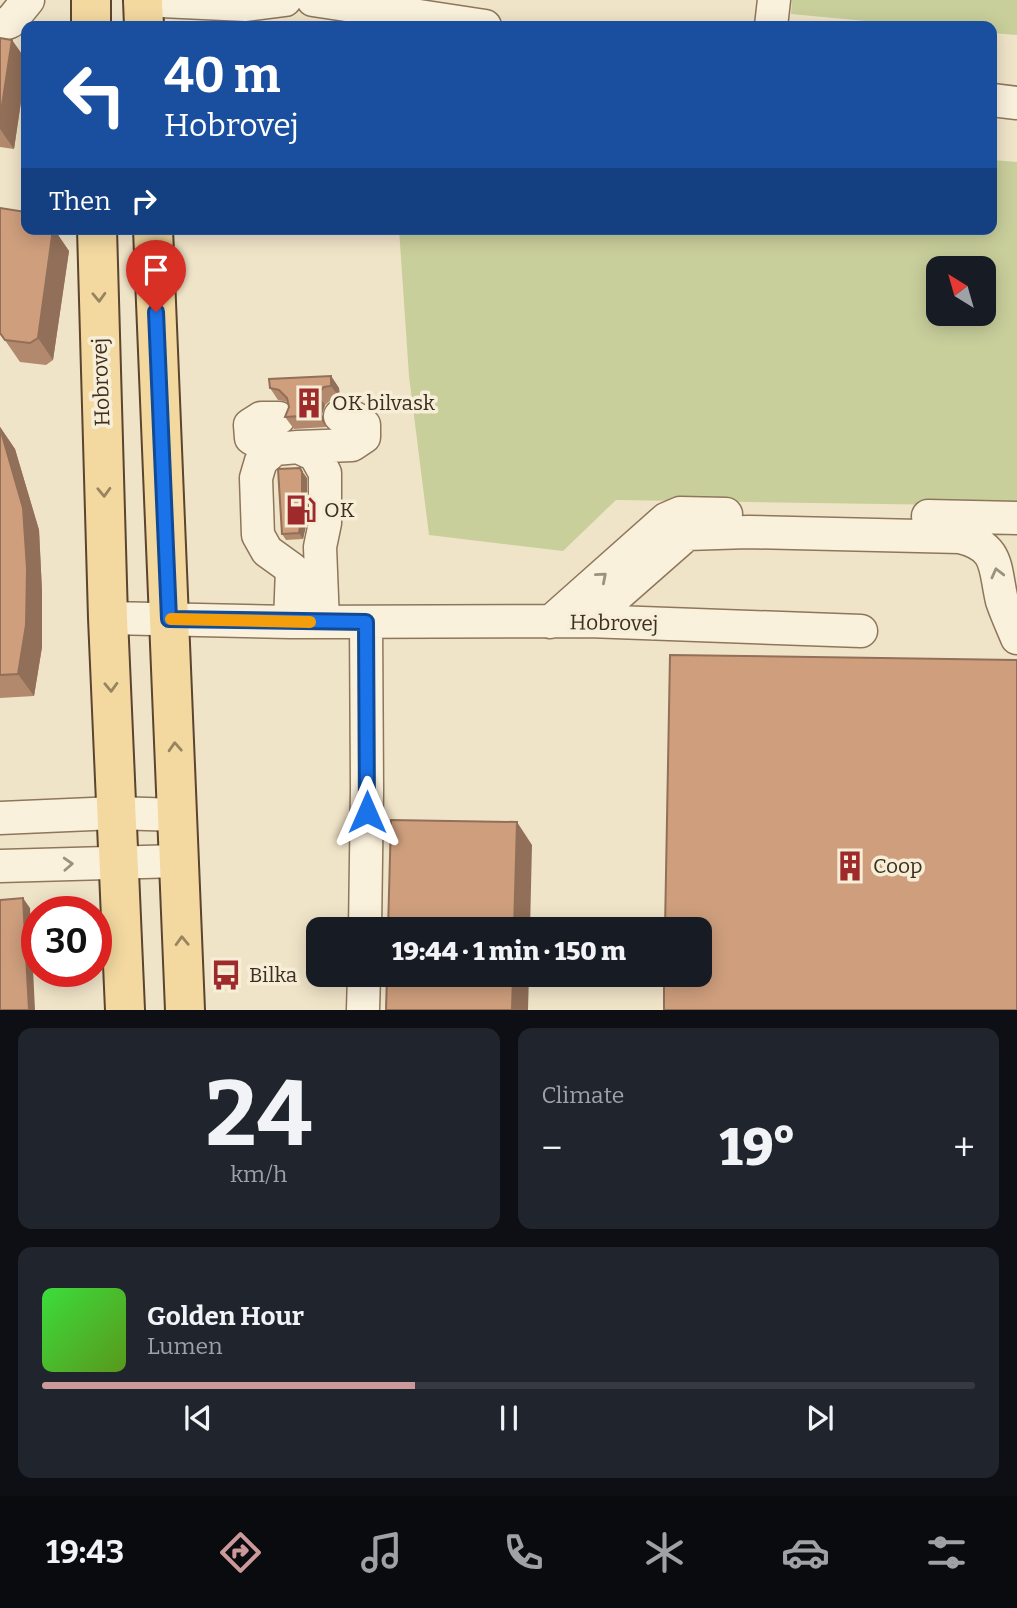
<!DOCTYPE html>
<html lang="en">
<head>
<meta charset="utf-8">
<style>
  :root { --surface:#171b24; --page:#20242c; --text:#f1f3f6; --muted:#9ea1a6; --line:#363941; --accent:#cc999b }
  body { margin:0; font-family:Bitter,serif; background:var(--page); color:var(--text); height:100vh; display:flex; flex-direction:column; font-size:26px; white-space:nowrap }
  * { box-sizing:border-box; margin:0 }
  p { font-size:23px; color:var(--muted) }
  .icon { flex:none; width:38px; height:38px; fill:none; stroke:currentColor; stroke-width:2; stroke-linecap:round; stroke-linejoin:round }
  .map { position:relative; height:1010px; overflow:hidden }
  .drawer { display:flex; flex-direction:column; gap:18px; padding:18px; background:#0d0f14; flex:1 }
  .drawer>* { flex:none }
  .top-card { position:absolute; left:21px; top:21px; width:976px; height:214px; border-radius:14px; box-shadow:0 4px 18px #0003; background:#1a4fa0; color:#fff; overflow:hidden }
  .needle { width:46px; rotate:323deg }
  .fabs { position:absolute; left:926px; top:256px; display:grid; gap:14px }
  .fabs a { display:grid; place-items:center; width:70px; height:70px; border-radius:14px; background:var(--surface); box-shadow:0 4px 18px #0003; font-size:35px }
  .speed { position:absolute; left:21px; top:896px; display:flex; gap:14px; font-size:35px; font-weight:700; text-align:center }
  .speed>* { display:grid; place-content:center; width:91px; height:91px; border-radius:50%; background:var(--surface); box-shadow:0 4px 18px #0003; line-height:1 }
  .speed .limit { border:10px solid #d22; background:#fff; color:#111 }
  .pin { position:absolute; display:grid; place-items:center; width:60px; height:60px; color:#fff; margin:-72px -30px; border-radius:50% 50% 50% 0; rotate:-45deg; box-shadow:0 0 7px #0007 }
  .pin .icon { rotate:45deg }
  .me { position:absolute; width:77px; margin:-38px; rotate:0deg; stroke-linejoin:round; filter:drop-shadow(0 0 5px #0008) }
  .turn { display:flex; align-items:center; gap:24px; height:147px; padding:0 28px; font-size:32px }
  .turn .icon { width:91px; height:91px; stroke-width:2.5 }
  .turn b { display:block; font-size:49px; line-height:60px }
  .then { display:flex; align-items:center; height:66px; padding:0 28px; background:#0003; gap:14px; font-size:26px }
  .big { font-size:52px; font-weight:800; line-height:1.1 }
  .drawer .widget { flex:1; display:flex; flex-direction:column; justify-content:center; gap:10px; min-width:0; padding:0 24px; border-radius:14px; background:var(--page) }
  .drawer .dial { align-items:center; gap:0 }
  .dial b { font-size:91px; line-height:1 }
  .song { display:flex; align-items:center; gap:21px }
  .cover { width:84px; height:84px; border-radius:10px; background:linear-gradient(135deg,hsl(120 70% 55%),hsl(90 70% 35%)) }
  .played { height:7px; border-radius:4px; background:linear-gradient(90deg,var(--accent) 40%,var(--line) 40%) }
  .keys { display:flex; justify-content:space-around; direction:ltr }
  .heat { display:flex; justify-content:space-between; align-items:center; font-size:38px; direction:ltr }
  .drawer .tiles { flex:1; display:grid; gap:18px; grid-template-columns:1fr 1fr }
  .widget:last-child { grid-column:span 2 }
  .trip { position:absolute; left:306px; top:917px; width:406px; height:70px; border-radius:14px; background:var(--surface); box-shadow:0 4px 18px #0003; font-weight:800; line-height:70px; text-align:center }
  .menu { display:flex; height:112px; justify-content:space-around; align-items:center; background:#090b0e; color:var(--muted) }
  .menu .icon { width:49px; height:49px }
  .menu .on { color:var(--accent) }
  .menu b { font-size:32px; color:var(--text) }
  .map>svg:first-child { display:block }
  .green { fill:#c9cf9b; fill-rule:evenodd }
  .lines { fill:none; stroke-linecap:round; stroke-linejoin:round }
  .minor-casing { stroke:#8d765c; stroke-width:35 }
  .major-casing { stroke:#5b4430; stroke-width:42 }
  .minor { stroke:#faf1dc; stroke-width:32 }
  .major { stroke:#f3d9a0; stroke-width:38 }
  .wall { fill:#b2896c }
  .shaded-wall { fill:#916f58 }
  .building { fill:#cf9f7d; stroke:#916f58; stroke-width:2 }
  .oneway { stroke:#988460 }
  .oneway2 { stroke:#9c907e }
  .route-casing { stroke:#114b97; stroke-width:18 }
  .route { stroke:#1a73e8; stroke-width:12 }
  .slow { stroke:#f59e0b; stroke-width:12 }
  .labels { text-anchor:middle; dominant-baseline:central; stroke-width:7; stroke-linejoin:round; paint-order:stroke }
  .street-label { font-size:21px; fill:#3d2e20; stroke:#f7eed8 }
  .poi-label { font-size:21px; fill:#3d2e20; stroke:#f7eed8; text-anchor:start }
</style>
</head>
<body>
<div class="map">
<svg width="1017" height="1010" viewBox="0 0 1017 1010">
  <rect width="100%" height="100%" fill="#f0e4c8"/>
  <!-- green -->
  <path class="green" d="M792,0H1017V35L992,33V26H919L791,14Z
    M992,160L1017,162V506L616,500L563,551L429,535L409,376L399,229H992ZM938,268H984V313H938Z"/>
  <g class="lines">
    <!-- minor casing -->
    <g class="minor-casing">
      <path id="minor" d="M140,0L246,5L285,0
        M313,0L485,26
        M0,25L10,22L28,0
        M771,26L774,0
        M992,100L1017,103
        M298,447L352,445L364,437V425L355,418L340,416
        M275,449L261,444L251,438L250,425L261,418H279
        M928,516L1017,518
        M108,618L290,622L588,621L861,631
        M588,621L687,534L748,532L960,537C1000,547 994,567 1002,601C1006,613 1012,626 1017,638
        M290,622L292,569L267,551L258,535L256,478L261,461L275,449L298,447L315,455L325,473V523L320,547L323,622
        M550,622L666,519L680,513L726,514
        M0,818L115,813L179,815
        M0,866L179,861
        M365,929L367,789L366,622
        M363,1010L364,975"/>
    </g>
    <!-- major casing -->
    <g class="major-casing">
      <path id="major" d="M91,0V26
        M143,0L144,26
        M97,229L108,618L125,1010
        M153,229L185,1010"/>
    </g>
    <!-- minor -->
    <use href="#minor" class="minor"/>
    <!-- major -->
    <use href="#major" class="major"/>
  </g>
  <!-- wall -->
  <path class="wall" d="M0,38L12,40L26,60V68L14,149L0,147Z
    M2,208L54,229L69,251L53,360L46,365L20,362L0,333Z
    M331,376L339,388L340,398L332,399L325,405L322,414L326,427L294,429L285,417L289,407L288,402L278,400L270,388Z
    M0,427L15,449L39,530L42,591V647L34,696L0,698Z
    M307,478V521L303,539L286,540L282,534Z"/>
  <!-- shaded-wall -->
  <path class="shaded-wall" d="M12,40L26,60V68L14,149L0,129V118Z
    M54,229L69,251L53,360L38,338Z
    M331,376L339,388L340,398L331,386Z
    M317,394L325,405L322,414L326,427L318,415L313,402Z
    M0,427L15,449L39,530L42,591V647L34,696L18,674Z
    M300,468L307,478V521L303,539L299,533Z
    M517,822L532,845L530,929H514Z
    M23,898L30,908L35,1010H29Z
    M513,975H529L528,1010H512Z"/>
  <!-- building -->
  <path class="building" d="M0,38L12,40L0,118Z
    M0,208L26,212V229H53L38,338L30,343L5,340L0,333Z
    M331,376V386L324,387L317,394L313,402L318,415L285,417L289,407L287,398L279,390L270,388L269,379Z
    M0,428L23,508L27,569L26,625L18,674L0,675Z
    M300,468L302,472V515L299,533L282,534L278,469Z
    M670,655L1017,660V1010H664V975H700V929H665Z
    M391,820L517,822L514,929H388Z
    M23,898L29,1010H0V900Z
    M387,975H513L512,1010H386Z"/>
  <!-- one-way arrows -->
  <defs><path id="oneway-chevron" d="M-2-3.5L2.5 0L-2 3.5" fill="none" stroke-width="1.6" stroke-linecap="round" stroke-linejoin="round" transform="scale(1.75)"/></defs>
  <g class="oneway">
    <use href="#oneway-chevron" transform="translate(99 297) rotate(88)"/>
    <use href="#oneway-chevron" transform="translate(104 492) rotate(88)"/>
    <use href="#oneway-chevron" transform="translate(111 687) rotate(88)"/>
    <use href="#oneway-chevron" transform="translate(175 747) rotate(-93)"/>
    <use href="#oneway-chevron" transform="translate(182 941) rotate(-92)"/>
  </g>
  <g class="oneway2">
    <use href="#oneway-chevron" transform="translate(997 573) rotate(-104)"/>
    <use href="#oneway-chevron" transform="translate(602 577) rotate(-41)"/>
    <use href="#oneway-chevron" transform="translate(68 864) rotate(-3)"/>
  </g>
  <g class="lines">
    <!-- route casing -->
    <g class="route-casing">
      <path id="route" d="M156,312L169,619L366,622L367,812"/>
    </g>
    <!-- route -->
    <use href="#route" class="route"/>
    <!-- slow -->
    <path class="slow" d="M171,619L310,622"/>
  </g>
  <!-- icons -->
  <defs>
    <g id="building-bare" transform="scale(2.415)"><path d="M-4-6H4V6H1V3H-1V6H-4ZM-2.5-4.3h1.7v1.8h-1.7ZM.8-4.3h1.7v1.8H.8ZM-2.5-1h1.7V.8h-1.7ZM.8-1h1.7V.8H.8Z" fill="#9e2a2b" stroke="#f7eed8" stroke-width="2.5" paint-order="stroke"/></g>
    <g id="fuel-bare" transform="scale(2.415)"><path d="M-5.5-6h7V0h2V4h1.3V-2.5L3-4.5l.8-.8L6-3V5H2.5V1h-1V6h-7ZM-4.2-4.7v3.2H.2V-4.7Z" fill="#9e2a2b" stroke="#f7eed8" stroke-width="2.5" paint-order="stroke"/></g>
    <g id="bus-bare" transform="scale(2.415)"><path d="M-5-6H5V4H4V6H2V4H-2V6H-4V4H-5ZM-3.5-4V0h7V-4ZM-3.5 1.2v1.5H-2V1.2ZM2 1.2v1.5H3.5V1.2Z" fill="#9e2a2b" stroke="#f7eed8" stroke-width="2.5" paint-order="stroke"/></g>
  </defs>
  <g fill-rule="evenodd">
    <use href="#building-bare" x="309" y="403"/>
    <use href="#fuel-bare" x="301" y="510"/>
    <use href="#building-bare" x="850" y="866"/>
    <use href="#bus-bare" x="226" y="975"/>
  </g>
  <g class="labels">
    <!-- street labels -->
    <g class="street-label">
      <text transform="translate(101 382) rotate(-92)">Hobrovej</text>
      <text transform="translate(614 623) rotate(1)">Hobrovej</text>
    </g>
    <!-- poi labels -->
    <g class="poi-label">
      <text x="332" y="403">OK bilvask</text>
      <text x="324" y="510">OK</text>
      <text x="873" y="866">Coop</text>
      <text x="249" y="975">Bilka</text>
    </g>
  </g>
</svg>
<div class="fabs">
<a><svg class="needle" viewBox="-14 -14 28 28"><path d="M0-13l5 13h-10z" fill="#e53935"/><path d="M0 13l5-13h-10z" fill="#9ea1a6"/></svg></a>
</div>
<div class="speed"><div class="limit">30</div></div>
<div class="pin" style="left:156px;top:312px;background:#d93025"><svg class="icon" aria-label="arrive" viewBox="0 0 24 24"><path d="M6 21V4h12l-3 4 3 4H6"/></svg></div>
<svg class="me" style="left:367px;top:812px" viewBox="-20 -20 40 40"><path d="M0-17L14 15 0 8-14 15z" fill="#1a73e8" stroke="#fff" stroke-width="4"/></svg>
<div class="trip">19:44 · 1 min · 150 m</div>
<div class="top-card">
<div class="turn"><svg class="icon" aria-label="left" viewBox="0 0 24 24"><path d="M17 20v-9H6M10 6l-5 5 5 5"/></svg><div><b>40 m</b>Hobrovej</div></div>
<div class="then">Then<svg class="icon" aria-label="right" viewBox="0 0 24 24"><path d="M7 20v-9h11M14 6l5 5-5 5"/></svg></div>
</div>
</div>
<section class="drawer">
<div class="tiles">
<div class="widget dial"><b>24</b><p>km/h</p></div>
<div class="widget"><p>Climate</p>
<div class="heat"><a>−</a><b class="big">19°</b><a>+</a></div>
</div>
<div class="widget">
<div class="song"><i class="cover"></i><div><b>Golden Hour</b><p>Lumen</p></div></div>
<div class="played"></div>
<div class="keys"><svg class="icon" aria-label="previous" viewBox="0 0 24 24"><path d="M18 5L8 12l10 7zM5 5v14"/></svg><svg class="icon" aria-label="pause" viewBox="0 0 24 24"><path d="M8 5v14M16 5v14"/></svg><svg class="icon" aria-label="next" viewBox="0 0 24 24"><path d="M6 5l10 7-10 7zM19 5v14"/></svg></div>
</div>
</div>
</section>
<nav class="menu">
<b>19:43</b>
<svg class="icon on" aria-label="directions" viewBox="0 0 24 24"><path d="M12 3l9 9-9 9-9-9zM9 14v-3h6M13 9l2 2-2 2"/></svg>
<svg class="icon" aria-label="music" viewBox="0 0 24 24"><path d="M9 18V5l10-2v13"/><circle cx="6" cy="18" r="3"/><circle cx="16" cy="16" r="3"/></svg>
<svg class="icon" aria-label="phone" viewBox="0 0 24 24"><path d="M5 4h4l2 5-3 2q2 4 5 5l2-3 5 2v4C11 20 4 13 5 4z"/></svg>
<svg class="icon" aria-label="climate" viewBox="0 0 24 24"><path d="M12 3v18M4 7l16 10M4 17L20 7"/></svg>
<svg class="icon" aria-label="car" viewBox="0 0 24 24"><path d="M5 17H2v-5l4-1 3-4h7l3 4 3 1v5h-3M9 17h6M6 11h13"/><circle cx="7" cy="17" r="2"/><circle cx="17" cy="17" r="2"/></svg>
<svg class="icon" aria-label="filters" viewBox="0 0 24 24"><path d="M4 7h16M4 17h16"/><circle cx="9" cy="7" r="2"/><circle cx="15" cy="17" r="2"/></svg>
</nav>
</body>
</html>
